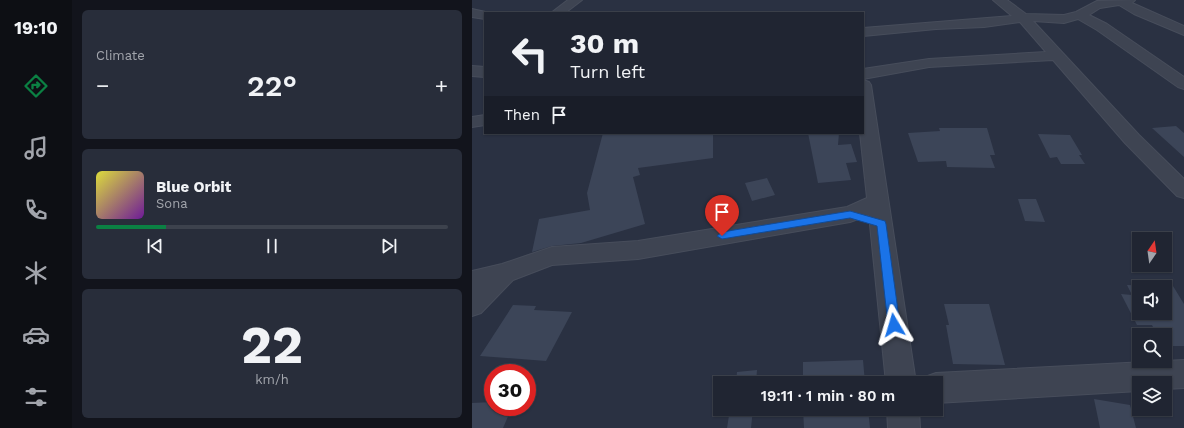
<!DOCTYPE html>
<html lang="en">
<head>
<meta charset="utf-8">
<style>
  :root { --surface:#202532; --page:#282d3a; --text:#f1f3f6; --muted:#a2a5ac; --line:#3d424d; --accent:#0b8043 }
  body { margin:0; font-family:"Work Sans",sans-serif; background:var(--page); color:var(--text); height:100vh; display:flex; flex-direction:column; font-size:15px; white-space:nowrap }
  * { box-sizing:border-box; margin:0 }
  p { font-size:13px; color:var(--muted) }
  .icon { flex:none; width:22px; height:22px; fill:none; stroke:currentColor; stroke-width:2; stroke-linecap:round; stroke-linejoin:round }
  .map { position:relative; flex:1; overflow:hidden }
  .sheet { display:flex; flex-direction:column; gap:10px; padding:10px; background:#12141c; width:400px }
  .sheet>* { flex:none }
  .top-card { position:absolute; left:12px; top:12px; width:380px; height:122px; border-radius:0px; box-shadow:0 1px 3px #0004,0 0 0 1px var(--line); background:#202532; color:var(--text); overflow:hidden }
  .needle { width:26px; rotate:13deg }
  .controls { position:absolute; left:660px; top:232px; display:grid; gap:8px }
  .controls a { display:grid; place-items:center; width:40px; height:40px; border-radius:0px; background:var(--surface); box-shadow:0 1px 3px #0004,0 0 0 1px var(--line); font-size:20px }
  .speed { position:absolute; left:12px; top:364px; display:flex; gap:8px; font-size:20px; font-weight:700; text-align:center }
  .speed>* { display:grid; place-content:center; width:52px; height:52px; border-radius:50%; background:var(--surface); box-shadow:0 1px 3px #0004,0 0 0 1px var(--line); line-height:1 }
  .speed .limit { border:6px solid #d22; background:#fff; color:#111 }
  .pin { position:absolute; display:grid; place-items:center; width:34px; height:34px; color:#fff; margin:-41px -17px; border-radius:50% 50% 50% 0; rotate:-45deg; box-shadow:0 0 4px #0007 }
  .pin .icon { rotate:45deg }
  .me { position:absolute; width:44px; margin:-22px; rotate:353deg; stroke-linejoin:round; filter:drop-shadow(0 0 3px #0008) }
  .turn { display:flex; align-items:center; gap:14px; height:84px; padding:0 20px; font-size:18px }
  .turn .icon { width:52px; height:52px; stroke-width:2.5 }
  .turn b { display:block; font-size:28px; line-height:34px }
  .then { display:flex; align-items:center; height:38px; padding:0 20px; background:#0003; gap:8px; font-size:15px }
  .big { font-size:30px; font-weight:600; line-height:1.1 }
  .sheet .tile { flex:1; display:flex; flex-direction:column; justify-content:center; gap:6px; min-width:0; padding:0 14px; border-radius:6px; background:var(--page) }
  .sheet .dial { align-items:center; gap:0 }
  .dial b { font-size:52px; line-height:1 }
  .song { display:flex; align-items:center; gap:12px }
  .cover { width:48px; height:48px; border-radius:6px; background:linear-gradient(135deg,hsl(60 70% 55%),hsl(280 70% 35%)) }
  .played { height:4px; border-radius:2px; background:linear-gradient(90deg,var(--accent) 20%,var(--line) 20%) }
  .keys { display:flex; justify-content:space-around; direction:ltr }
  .heat { display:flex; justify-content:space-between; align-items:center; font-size:22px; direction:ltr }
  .trip { position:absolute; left:241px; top:376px; width:230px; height:40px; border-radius:0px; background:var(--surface); box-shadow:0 1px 3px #0004,0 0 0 1px var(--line); font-weight:600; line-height:40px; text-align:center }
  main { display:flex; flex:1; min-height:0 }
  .dock { display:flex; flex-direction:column; width:72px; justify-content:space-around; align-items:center; background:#0d0f14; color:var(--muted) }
  .dock .icon { width:28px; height:28px }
  .dock .on { color:var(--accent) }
  .dock b { font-size:18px; color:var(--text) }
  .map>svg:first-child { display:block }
  .building { fill:#3c4558; fill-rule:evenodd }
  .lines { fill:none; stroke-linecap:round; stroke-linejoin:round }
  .street-casing { stroke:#474d5b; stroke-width:2 }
  .street { fill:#3e4452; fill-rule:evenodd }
  .route { fill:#1a73e8; stroke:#114b97 }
</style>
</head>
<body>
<main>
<nav class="dock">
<b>19:10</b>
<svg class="icon on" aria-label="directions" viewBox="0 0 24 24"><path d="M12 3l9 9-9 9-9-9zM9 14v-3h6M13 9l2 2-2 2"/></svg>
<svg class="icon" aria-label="music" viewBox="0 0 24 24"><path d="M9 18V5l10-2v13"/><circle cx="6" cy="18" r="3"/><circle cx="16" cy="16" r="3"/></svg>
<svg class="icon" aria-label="phone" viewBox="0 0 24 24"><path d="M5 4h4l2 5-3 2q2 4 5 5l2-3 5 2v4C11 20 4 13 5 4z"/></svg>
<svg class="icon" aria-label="climate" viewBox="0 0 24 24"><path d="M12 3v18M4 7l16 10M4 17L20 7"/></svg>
<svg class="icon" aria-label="car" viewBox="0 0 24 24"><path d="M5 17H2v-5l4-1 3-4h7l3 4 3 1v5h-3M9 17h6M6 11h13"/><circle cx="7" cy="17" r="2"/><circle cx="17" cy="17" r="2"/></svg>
<svg class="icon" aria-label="filters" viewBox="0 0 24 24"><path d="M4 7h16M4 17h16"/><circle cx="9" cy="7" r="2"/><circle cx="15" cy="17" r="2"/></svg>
</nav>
<section class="sheet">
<div class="tile"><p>Climate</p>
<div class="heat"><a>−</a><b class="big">22°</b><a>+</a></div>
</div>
<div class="tile">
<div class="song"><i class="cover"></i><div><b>Blue Orbit</b><p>Sona</p></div></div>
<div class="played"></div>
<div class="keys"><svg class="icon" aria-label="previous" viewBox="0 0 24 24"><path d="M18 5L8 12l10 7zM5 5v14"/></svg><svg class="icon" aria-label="pause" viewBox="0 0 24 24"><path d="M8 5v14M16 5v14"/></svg><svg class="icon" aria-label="next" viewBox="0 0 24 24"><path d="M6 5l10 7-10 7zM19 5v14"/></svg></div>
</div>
<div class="tile dial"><b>22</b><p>km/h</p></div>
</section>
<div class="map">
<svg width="712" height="428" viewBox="0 0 712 428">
  <rect width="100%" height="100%" fill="#2a3142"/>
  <!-- building -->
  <path class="building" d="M704,126L712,133V157L680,128Z
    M467,128H515L523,155H518L523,168L475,167L474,161L446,162L436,133L468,131Z
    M131,133H241V158L166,168L168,175L161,177L173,224L109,243L80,246L60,252L67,219L118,210L115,193Z
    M336,133H367L366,145L379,144L385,162L374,163L379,180L346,183Z
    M566,134L598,135L610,155H607L613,164H589L585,157L578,158Z
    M295,178L303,195L280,201L273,183Z
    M546,199H564L573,222L553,221Z
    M655,285L701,286L712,304V346H693V335H685L680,325H665L649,294L660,295ZM667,287H693V313H667Z
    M472,304H517L533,365L481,364L474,325H477Z
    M41,305L64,306L62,310L100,312L74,361L8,356Z
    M391,360L393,383H331V362Z
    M285,370L284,383H264L265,372Z
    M622,399L658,405L664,428H628Z
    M21,402V407H40L31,428H0V403Z
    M258,409H281L279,428H255Z
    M331,409H396L398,428H332Z"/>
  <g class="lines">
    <!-- street casing -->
    <g class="street-casing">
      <path id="street" d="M96,0H110L93,13H79Z
        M521,0H535L554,14L592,15L604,12L625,1L663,0L660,3L712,26V35L662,14L647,5L628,8L617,15L635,24L712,77V89L706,87L625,30L606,19L592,23L561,21L667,135L712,179V198L705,196L653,143L581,60L457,67L391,79V69L457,59L574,52L548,22L512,27L464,29L391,36V28L540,16Z
        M0,9L18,13H13V19L0,17Z
        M0,66L13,67V77L0,76Z
        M391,80L397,82L399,85L444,383H414L397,215L378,222L166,259L80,265L41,280L9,313L0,316V271L30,264L80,247L166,241L375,207L395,198L388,133H391Z
        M13,115V125L0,127V117Z
        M712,360V388L693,389V383H667V391L464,403V383H451L453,377L464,373Z
        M415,409H447L448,428H416Z"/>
    </g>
    <!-- street -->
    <use href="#street" class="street"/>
  </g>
  <!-- route -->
  <path class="route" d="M378,211L413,221L414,224L428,325L426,329L422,330L418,329L416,325L405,226L378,218L250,239L245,236L250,232Z"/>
</svg>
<div class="controls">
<a><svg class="needle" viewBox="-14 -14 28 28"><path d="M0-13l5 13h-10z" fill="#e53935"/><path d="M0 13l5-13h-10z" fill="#a2a5ac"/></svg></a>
<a><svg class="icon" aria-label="sound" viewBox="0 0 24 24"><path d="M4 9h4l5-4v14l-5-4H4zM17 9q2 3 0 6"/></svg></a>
<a><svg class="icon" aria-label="search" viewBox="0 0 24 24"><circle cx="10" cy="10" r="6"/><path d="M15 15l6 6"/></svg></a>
<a><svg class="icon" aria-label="layers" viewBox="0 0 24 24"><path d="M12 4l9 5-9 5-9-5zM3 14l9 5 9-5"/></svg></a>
</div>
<div class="speed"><div class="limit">30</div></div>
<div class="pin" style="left:250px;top:236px;background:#d93025"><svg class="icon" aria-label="arrive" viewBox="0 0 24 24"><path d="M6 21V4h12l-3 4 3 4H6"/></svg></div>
<svg class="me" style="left:422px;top:325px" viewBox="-20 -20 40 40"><path d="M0-17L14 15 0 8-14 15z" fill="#1a73e8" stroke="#fff" stroke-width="4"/></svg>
<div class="trip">19:11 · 1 min · 80 m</div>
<div class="top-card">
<div class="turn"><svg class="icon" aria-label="left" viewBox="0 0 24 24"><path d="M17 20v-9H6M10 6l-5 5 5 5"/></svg><div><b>30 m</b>Turn left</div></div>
<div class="then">Then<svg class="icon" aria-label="arrive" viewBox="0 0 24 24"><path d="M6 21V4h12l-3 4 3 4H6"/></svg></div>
</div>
</div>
</main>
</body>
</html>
